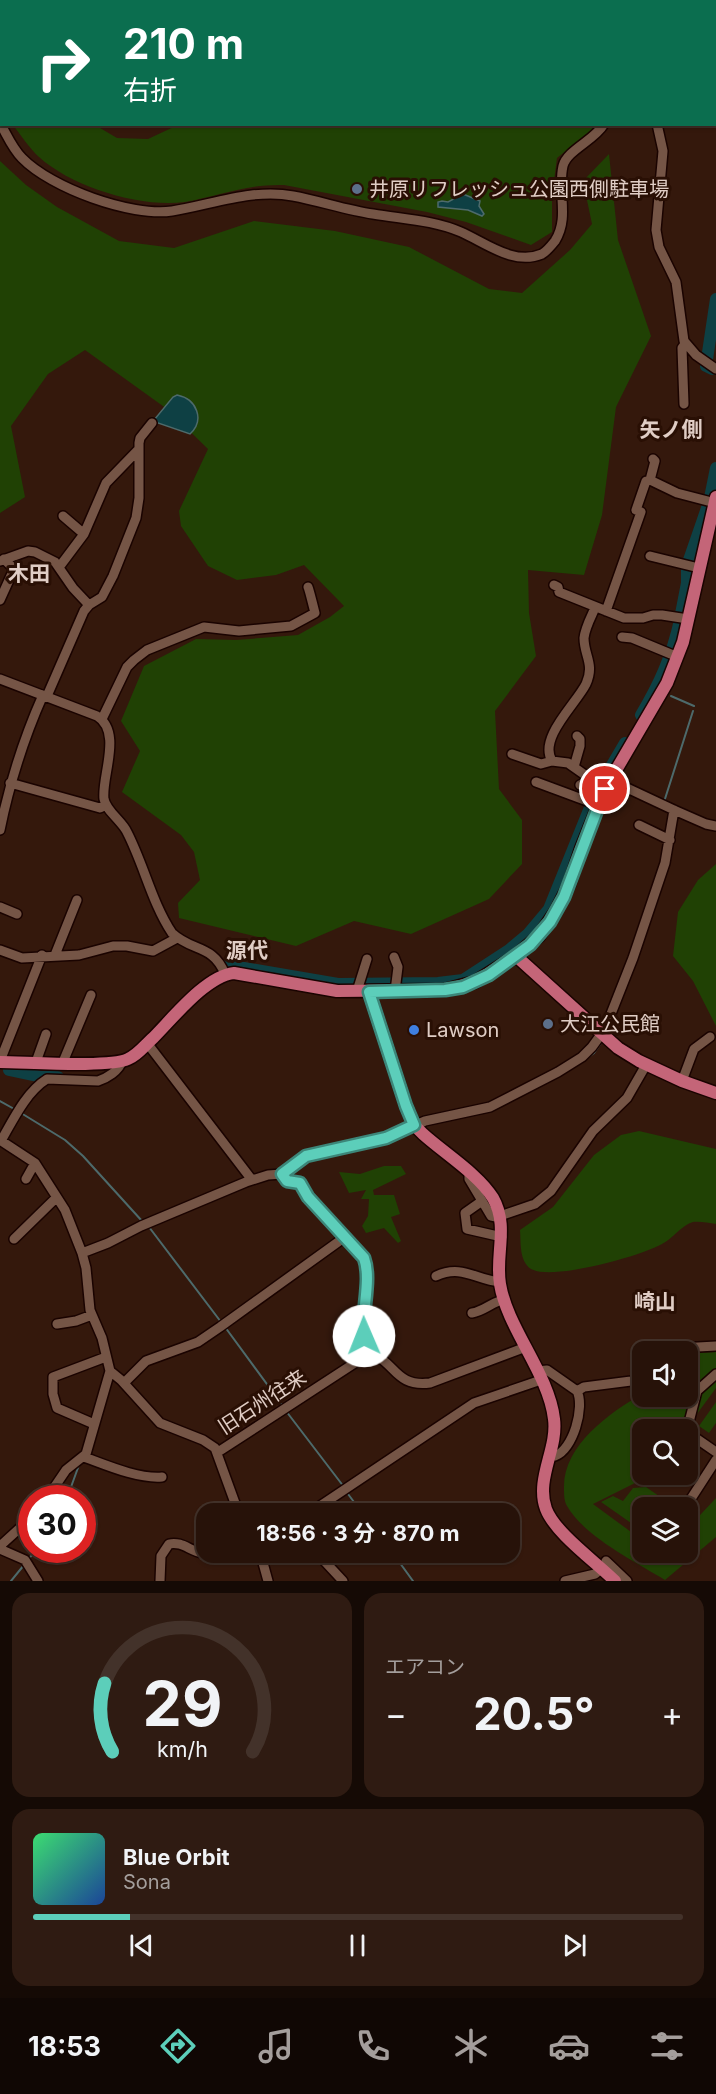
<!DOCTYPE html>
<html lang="ja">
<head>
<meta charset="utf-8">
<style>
  :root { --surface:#271209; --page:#2f1b12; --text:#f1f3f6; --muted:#a49e9c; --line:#43322a; --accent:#5cceba }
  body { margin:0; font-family:Inter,"Noto Sans JP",sans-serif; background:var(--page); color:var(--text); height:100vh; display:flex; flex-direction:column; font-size:22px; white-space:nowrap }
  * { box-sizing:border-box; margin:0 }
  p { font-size:20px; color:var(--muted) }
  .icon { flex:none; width:33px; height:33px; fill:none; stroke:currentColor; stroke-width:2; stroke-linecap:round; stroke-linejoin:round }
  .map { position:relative; height:1581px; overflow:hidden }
  .details { display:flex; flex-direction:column; gap:12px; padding:12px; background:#150a05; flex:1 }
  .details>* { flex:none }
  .banner { position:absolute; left:0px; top:0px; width:717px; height:126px; box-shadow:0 2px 4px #0004,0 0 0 2px var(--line); background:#0b6e4f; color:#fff; overflow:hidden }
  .buttons { position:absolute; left:632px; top:1341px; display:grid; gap:12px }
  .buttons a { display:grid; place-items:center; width:66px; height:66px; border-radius:12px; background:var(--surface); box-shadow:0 2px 4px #0004,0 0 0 2px var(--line); font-size:30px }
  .speed { position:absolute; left:18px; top:1485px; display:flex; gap:12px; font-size:30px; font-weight:700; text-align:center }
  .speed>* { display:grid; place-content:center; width:78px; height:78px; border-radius:50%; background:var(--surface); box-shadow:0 2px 4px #0004,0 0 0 2px var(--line); line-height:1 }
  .speed .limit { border:9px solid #d22; background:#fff; color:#111 }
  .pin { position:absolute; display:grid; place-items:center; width:51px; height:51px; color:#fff; margin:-26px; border:3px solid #fff; border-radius:50%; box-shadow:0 2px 6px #0007 }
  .me { position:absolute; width:66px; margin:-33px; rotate:359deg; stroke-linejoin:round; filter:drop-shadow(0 0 4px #0008) }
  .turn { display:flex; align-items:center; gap:21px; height:126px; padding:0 24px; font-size:27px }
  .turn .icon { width:78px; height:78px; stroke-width:2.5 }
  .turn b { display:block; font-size:42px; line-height:51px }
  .big { font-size:45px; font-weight:700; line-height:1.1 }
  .details .card { flex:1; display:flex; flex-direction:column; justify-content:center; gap:9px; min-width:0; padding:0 21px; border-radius:18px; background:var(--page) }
  .details .dial { align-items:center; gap:0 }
  .dial svg { height:156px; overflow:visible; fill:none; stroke:var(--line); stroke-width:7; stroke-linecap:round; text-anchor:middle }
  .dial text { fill:var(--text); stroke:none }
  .song { display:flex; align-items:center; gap:18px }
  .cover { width:72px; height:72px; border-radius:9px; background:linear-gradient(135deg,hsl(140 70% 55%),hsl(220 70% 35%)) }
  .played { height:6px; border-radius:3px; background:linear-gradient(90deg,var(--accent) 15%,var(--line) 15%) }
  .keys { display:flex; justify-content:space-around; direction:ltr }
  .heat { display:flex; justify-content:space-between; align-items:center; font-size:33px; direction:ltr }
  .details .tiles { flex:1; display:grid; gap:12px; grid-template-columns:1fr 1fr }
  .card:last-child { grid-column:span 2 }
  .trip { position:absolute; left:196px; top:1503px; width:324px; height:60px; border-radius:18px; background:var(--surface); box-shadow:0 2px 4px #0004,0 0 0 2px var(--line); font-weight:700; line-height:60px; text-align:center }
  .tab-bar { display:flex; height:96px; justify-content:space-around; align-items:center; background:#100704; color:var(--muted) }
  .tab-bar .icon { width:42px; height:42px }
  .tab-bar .on { color:var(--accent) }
  .tab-bar b { font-size:27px; color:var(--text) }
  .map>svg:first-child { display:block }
  .green { fill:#204104 }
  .water { fill:#0e4044; stroke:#4d6a6b; stroke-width:1.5 }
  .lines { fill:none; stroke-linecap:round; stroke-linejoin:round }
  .stream { stroke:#4d6a6b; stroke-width:2 }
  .river { stroke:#0e4044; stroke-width:12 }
  .minor-casing { stroke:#1a0300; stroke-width:12 }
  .major-casing { stroke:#1a0300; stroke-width:15 }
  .minor { stroke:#755546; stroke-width:9 }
  .major { stroke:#c46578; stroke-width:12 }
  .route-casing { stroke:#3c8679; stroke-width:15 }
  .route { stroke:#5cceba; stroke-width:10 }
  .service-dot { fill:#5c6f8a; stroke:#290f04; stroke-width:2 }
  .shop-dot { fill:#3f7fe0; stroke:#290f04; stroke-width:2 }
  .labels { text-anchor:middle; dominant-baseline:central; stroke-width:6; stroke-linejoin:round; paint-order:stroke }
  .poi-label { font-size:20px; fill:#e0cdc5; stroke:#290f04; text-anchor:start }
  .street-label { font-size:20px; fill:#e0cdc5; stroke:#290f04 }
  .neighbourhood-label { font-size:21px; font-weight:bold; fill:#e0cdc5; stroke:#290f04 }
</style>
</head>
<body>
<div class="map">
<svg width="716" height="1581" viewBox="0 0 716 1581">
  <rect width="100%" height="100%" fill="#34180c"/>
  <!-- green -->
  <path class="green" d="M11,0H636L634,2Z
    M180,124L594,125L592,130L557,158L552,196V232L531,245L466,222L427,212L284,185C246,184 220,196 185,202C140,208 72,187 39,157C29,148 21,135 13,125H95L117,138L148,139Z
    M609,154L618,240L651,336L616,407L602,515L584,575L528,570L529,613L536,656L495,711L499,789L522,820V864L489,899L411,934L354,921L296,946L179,918L178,903L200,880L194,852L181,835L122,792L140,751L121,721L144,666L196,639L236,640L298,635L330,617L344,606L304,565L276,575L237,580L208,566L181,526L179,511L208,449L167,409L85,350L48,374L11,426L25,497L0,513V161L26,185L57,207L119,241L174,248L254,221L335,231L409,247L489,289L522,293L570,250L592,224L583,181Z
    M716,864V1026L693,981L673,956L678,912L698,880Z
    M639,1131L716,1149V1224C709,1223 699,1221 693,1222C682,1225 672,1239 662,1244C641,1256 552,1281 531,1269C519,1261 521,1243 520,1230L553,1207L594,1155L621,1135Z
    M384,1166H401L406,1174L373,1190L374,1195H394L400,1214L391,1217L401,1241L398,1243L384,1228L366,1233L362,1226L368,1216L369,1199H361L366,1190L349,1193L339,1172L360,1174Z
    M716,1352V1388L686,1429L642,1430V1474L651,1475L593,1504L642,1540V1552H687V1529L716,1498V1537L665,1580C634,1561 585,1537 567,1506C564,1501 564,1494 564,1488C563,1446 609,1413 642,1394V1396H687V1358L699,1353Z
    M716,1402V1423L709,1433L699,1426Z
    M646,1487L669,1503L666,1507L642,1508V1511L640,1510L631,1523L601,1502L613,1496L623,1501L633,1488Z"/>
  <!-- water -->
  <path class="water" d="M463,194L480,201L479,206L484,214L482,216L468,210L438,207V202L442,201L448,202Z
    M177,395C197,399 205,420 190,434L155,422L154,420L173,397Z"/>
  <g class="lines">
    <!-- stream -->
    <path class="stream" d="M671,696L694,706
      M664,802L693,711
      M587,1058L594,1053L601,1043
      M0,1101L16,1110
      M21,1113L65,1140L83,1156L142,1221
      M288,1175L311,1159
      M149,1227L221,1322
      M225,1327L283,1406
      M286,1411L344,1487
      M348,1494L363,1514
      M67,1498L79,1465
      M392,1552L413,1581
      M29,1558L38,1550
      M11,1581L24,1565"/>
    <!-- river -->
    <path class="river" d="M712,369L706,366L716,299
      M710,498L716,468
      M688,563L708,505
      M681,614L687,583V568
      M641,715C660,683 672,656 680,620
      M601,784L625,743
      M593,801L598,789
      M227,965L338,984L438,983L463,980L509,950L528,934L549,909L591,805
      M9,1070L42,1077H58"/>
    <!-- minor casing -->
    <g class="minor-casing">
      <path id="minor" d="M640,2L641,0
        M668,2L669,0
        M0,105L2,107
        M0,123C7,135 12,148 22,158C51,188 131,217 172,211C211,205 253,188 293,196C320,201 346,210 373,214C402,219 434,220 461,232C486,243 514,266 542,254C547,251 551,246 555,241C570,217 557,192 563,166C567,150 595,140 604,124
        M657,124L663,151L656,230L659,247L676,282L684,341L696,355L716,369
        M684,404L682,348L685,344
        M650,480L677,493L715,503
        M63,516L84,534
        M650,556L699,568
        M0,561L28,551L35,552L55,562L73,588L89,605
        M60,566L84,534L106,483L139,449
        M554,585L558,587L559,592L624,618H643L653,615H662L688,619
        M0,600L14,569L4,559
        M606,611L641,512L636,510L646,481L650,480L655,461L653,459
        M622,637L632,638L678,657
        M0,679L97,716C123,732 101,777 104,799C106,811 122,821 127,832C144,865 152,903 172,933C192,952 213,944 225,974
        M47,696L84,611L89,605L102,597L113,576L136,518L139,498V443L140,438L152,423
        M102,719L127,667L134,660L147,650L204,627L239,631L291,626L315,613C314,609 309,589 308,587
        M512,754L541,764L552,761L568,763L605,789
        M552,761C538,738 576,704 586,684C595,664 584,656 584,638C585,628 591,617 595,608
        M574,767L580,746V739L577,736
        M610,780L674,810L706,824L716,826
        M536,782L598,805
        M10,783L100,808L106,805
        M580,785L587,782L590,779
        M639,825L670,840
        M0,830C10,781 23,740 43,695
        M0,907L17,914
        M0,950L22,958L79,955L113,946H127L153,951L177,938
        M55,955L77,900
        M394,957L398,967L395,991
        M357,991L367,959
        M147,1043L252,1180
        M0,1061L42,955
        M36,1062L46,1034
        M63,1062L91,995
        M682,1081L694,1049L710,1037
        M0,1140L35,1163L65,1210L82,1253L86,1268L90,1310L102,1338L110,1371L121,1380L160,1423L203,1440L215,1448L239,1514
        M1,1141C13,1120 26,1092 47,1079L98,1081C107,1078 119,1071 122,1061
        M469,1173V1179L491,1216L501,1218
        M282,1174L287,1181L300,1183L308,1197L364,1258L366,1269L363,1327L367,1355
        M26,1179L35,1163
        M482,1201L465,1213L467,1229L502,1237
        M500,1216L535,1204L551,1191L593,1131L627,1098L646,1065
        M14,1239L56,1198
        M82,1253L108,1243L141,1226L246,1182L268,1175L282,1174L306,1156L386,1138L425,1121L490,1107L558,1072L582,1057L592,1047L605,1029L633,958L665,863L674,810
        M436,1276C462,1264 476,1280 500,1282
        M472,1313C485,1311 494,1300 505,1300
        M57,1324L76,1321L92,1315
        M671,1352L680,1348L716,1346
        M537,1371L547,1370L577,1391
        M124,1383L146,1361L198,1342L220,1327L345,1237
        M577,1391L584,1387L631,1381L642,1376
        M94,1424L57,1408L53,1394V1377L106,1357
        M687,1430L697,1391L716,1374
        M687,1432L716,1452
        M218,1452L367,1355C395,1356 392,1388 430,1383L526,1347
        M550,1455L555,1456C573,1450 585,1407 577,1391
        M84,1457C106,1465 138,1479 162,1477
        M47,1498L66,1470L86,1454L110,1371
        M685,1508L716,1460
        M308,1514L474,1403L541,1380
        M0,1546L32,1517
        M0,1549L25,1560L38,1581
        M260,1552L268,1581
        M316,1552L343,1581
        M606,1561L627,1581
        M160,1581L161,1556L169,1544C185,1540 194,1557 210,1552
        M565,1581L595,1574L602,1568"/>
    </g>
    <!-- major casing -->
    <g class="major-casing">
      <path id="major" d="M516,956L618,1048L639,1061L682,1081L716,1093
        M369,992L406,1106L414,1125L423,1134C444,1153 478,1174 493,1198C509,1226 495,1255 500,1284C507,1328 549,1374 554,1419C558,1449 535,1479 546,1509C555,1533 596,1562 615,1581
        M0,1062C26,1062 110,1068 128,1059C138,1055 145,1045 153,1038C173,1018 206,976 234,973L337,991L445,990L475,982L516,956L539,936L556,911L569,885L581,849L605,789L667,683L683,642L716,497"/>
    </g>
    <!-- minor -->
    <use href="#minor" class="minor"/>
    <!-- major -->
    <use href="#major" class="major"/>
  </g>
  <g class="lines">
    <!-- route casing -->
    <g class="route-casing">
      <path id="route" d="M364,1336C361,1312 372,1280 364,1258L308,1197L300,1183L287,1181L282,1174L306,1156L386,1138L414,1125L406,1106L369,992L445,990L463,987L489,975L530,945L550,922L564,897L605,789"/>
    </g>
    <!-- route -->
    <use href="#route" class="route"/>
  </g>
  <!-- markers -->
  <g class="service-dot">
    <circle cx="357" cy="189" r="6"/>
    <circle cx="548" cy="1024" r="6"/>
  </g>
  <circle class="shop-dot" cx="414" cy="1030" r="6"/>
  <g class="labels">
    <!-- poi labels -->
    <g class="poi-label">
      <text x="369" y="189">井原リフレッシュ公園西側駐車場</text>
      <text x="560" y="1024">大江公民館</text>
      <text x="426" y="1030">Lawson</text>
    </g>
    <!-- street labels -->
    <g class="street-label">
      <text transform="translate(262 1402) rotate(-33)">旧石州往来</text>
    </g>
    <!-- neighbourhood labels -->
    <g class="neighbourhood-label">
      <text x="671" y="429">矢ノ側</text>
      <text x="29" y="573">木田</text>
      <text x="247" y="950">源代</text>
      <text x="655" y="1301">崎山</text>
    </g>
  </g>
</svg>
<div class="buttons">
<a><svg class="icon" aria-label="sound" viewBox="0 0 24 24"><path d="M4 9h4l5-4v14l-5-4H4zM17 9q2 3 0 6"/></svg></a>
<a><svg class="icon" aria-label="search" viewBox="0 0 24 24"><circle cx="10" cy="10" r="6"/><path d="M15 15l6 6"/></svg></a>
<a><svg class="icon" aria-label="layers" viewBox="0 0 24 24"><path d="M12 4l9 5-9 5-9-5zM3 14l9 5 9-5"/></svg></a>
</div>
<div class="speed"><div class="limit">30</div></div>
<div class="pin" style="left:605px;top:789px;background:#d93025"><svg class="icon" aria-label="arrive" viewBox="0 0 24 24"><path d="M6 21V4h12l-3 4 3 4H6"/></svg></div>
<svg class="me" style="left:364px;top:1336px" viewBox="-20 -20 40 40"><circle r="19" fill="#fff"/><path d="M0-13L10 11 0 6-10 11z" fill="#5cceba"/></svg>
<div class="trip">18:56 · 3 分 · 870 m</div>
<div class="banner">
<div class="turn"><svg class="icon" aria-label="right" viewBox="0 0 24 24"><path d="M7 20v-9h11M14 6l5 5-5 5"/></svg><div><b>210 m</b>右折</div></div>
</div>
</div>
<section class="details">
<div class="tiles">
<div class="card dial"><svg viewBox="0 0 100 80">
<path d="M14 69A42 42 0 1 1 86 69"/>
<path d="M14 69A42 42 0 0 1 10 34" stroke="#5cceba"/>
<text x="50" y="56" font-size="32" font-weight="700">29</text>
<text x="50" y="72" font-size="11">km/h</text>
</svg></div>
<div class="card"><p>エアコン</p>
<div class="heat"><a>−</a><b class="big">20.5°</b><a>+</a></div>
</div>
<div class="card">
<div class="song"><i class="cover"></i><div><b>Blue Orbit</b><p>Sona</p></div></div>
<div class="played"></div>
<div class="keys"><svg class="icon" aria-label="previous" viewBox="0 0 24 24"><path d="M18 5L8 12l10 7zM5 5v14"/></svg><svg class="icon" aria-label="pause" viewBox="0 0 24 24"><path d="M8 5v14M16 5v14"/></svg><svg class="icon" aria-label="next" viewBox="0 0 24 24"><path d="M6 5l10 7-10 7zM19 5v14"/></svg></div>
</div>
</div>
</section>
<nav class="tab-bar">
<b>18:53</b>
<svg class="icon on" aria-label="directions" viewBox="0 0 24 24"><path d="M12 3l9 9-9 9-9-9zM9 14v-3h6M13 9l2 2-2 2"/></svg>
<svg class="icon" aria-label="music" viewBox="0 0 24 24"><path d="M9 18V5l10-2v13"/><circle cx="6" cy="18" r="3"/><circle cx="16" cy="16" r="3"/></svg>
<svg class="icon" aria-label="phone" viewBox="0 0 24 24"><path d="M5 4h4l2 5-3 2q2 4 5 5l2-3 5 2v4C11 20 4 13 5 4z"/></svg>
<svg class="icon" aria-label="climate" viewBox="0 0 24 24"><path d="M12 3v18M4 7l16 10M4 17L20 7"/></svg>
<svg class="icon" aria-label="car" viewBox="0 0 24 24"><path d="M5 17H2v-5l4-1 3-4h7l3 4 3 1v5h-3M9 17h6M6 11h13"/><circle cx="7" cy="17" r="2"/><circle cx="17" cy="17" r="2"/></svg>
<svg class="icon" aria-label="filters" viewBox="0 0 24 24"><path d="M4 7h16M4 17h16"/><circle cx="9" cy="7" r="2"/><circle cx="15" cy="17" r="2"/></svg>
</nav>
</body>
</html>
